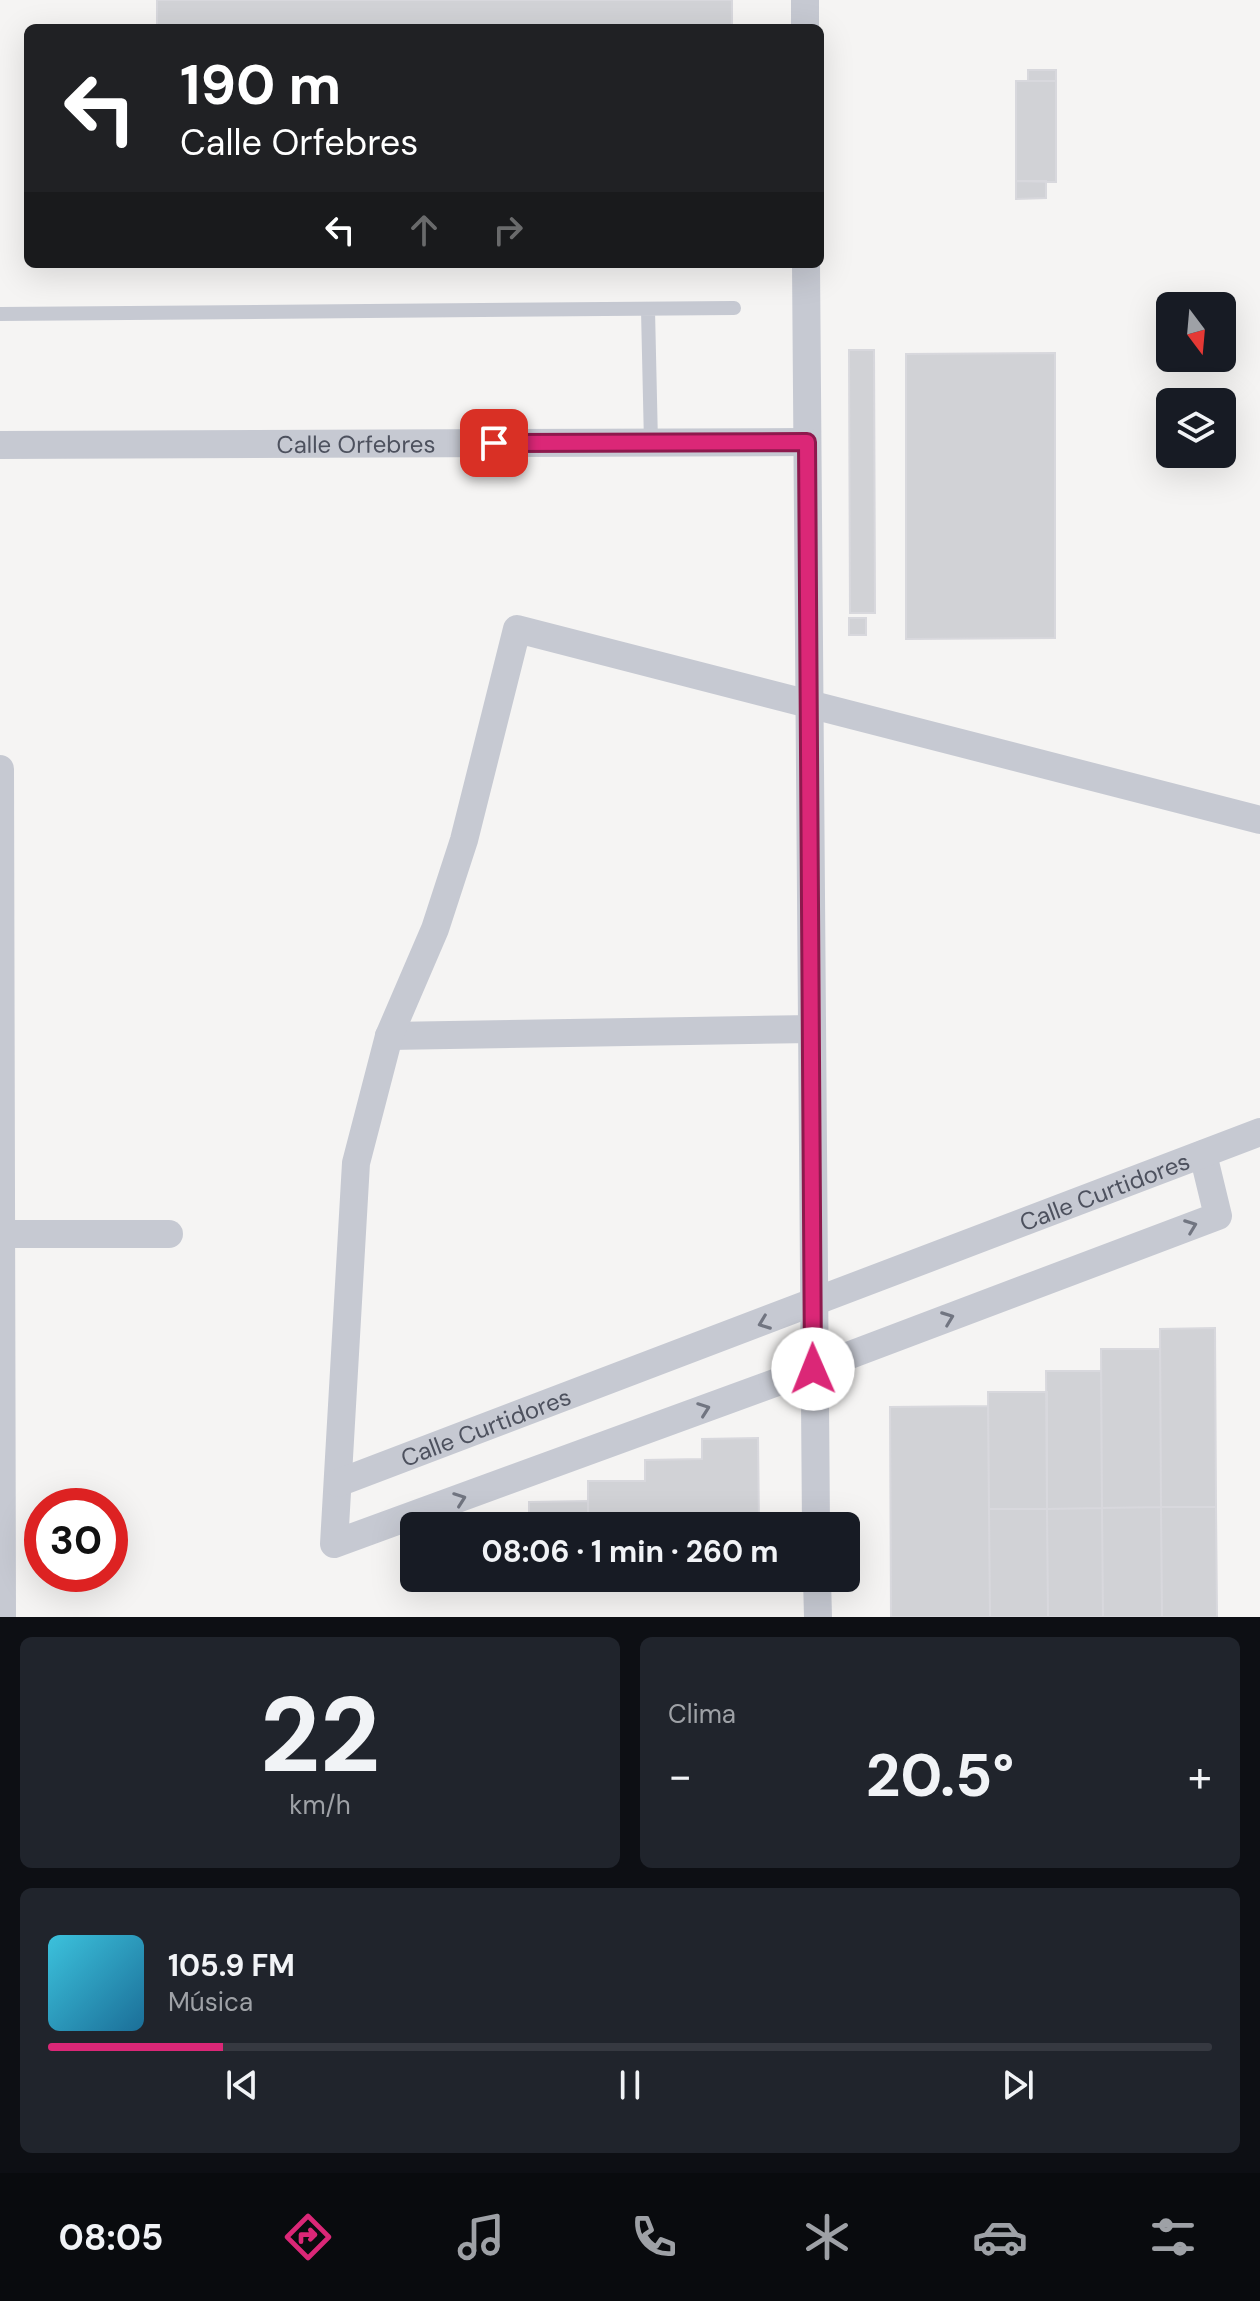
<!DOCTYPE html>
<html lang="es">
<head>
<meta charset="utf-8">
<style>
  :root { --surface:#171b24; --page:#20242c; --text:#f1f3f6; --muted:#9ea1a6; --line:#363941; --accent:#db2777 }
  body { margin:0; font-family:"DM Sans",sans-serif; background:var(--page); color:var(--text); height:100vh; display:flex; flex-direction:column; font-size:30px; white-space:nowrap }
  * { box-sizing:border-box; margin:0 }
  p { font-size:26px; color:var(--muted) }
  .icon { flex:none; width:44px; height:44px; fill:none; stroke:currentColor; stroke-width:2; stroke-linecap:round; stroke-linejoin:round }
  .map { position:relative; height:1617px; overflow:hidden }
  .details { display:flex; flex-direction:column; gap:20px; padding:20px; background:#0d0f14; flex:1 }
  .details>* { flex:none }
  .banner { position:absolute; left:24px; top:24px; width:800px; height:244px; border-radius:12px; box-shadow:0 8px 32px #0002; background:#202124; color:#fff; overflow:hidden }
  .needle { width:52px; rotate:164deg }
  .tools { position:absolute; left:1156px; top:292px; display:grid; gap:16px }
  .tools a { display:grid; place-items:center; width:80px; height:80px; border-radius:12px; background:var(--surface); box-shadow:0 8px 32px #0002; font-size:40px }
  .speed { position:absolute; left:24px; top:1488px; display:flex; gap:16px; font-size:40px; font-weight:700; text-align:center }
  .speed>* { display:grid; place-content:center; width:104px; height:104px; border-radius:50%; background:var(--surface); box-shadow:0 8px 32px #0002; line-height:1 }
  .speed .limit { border:12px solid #d22; background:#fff; color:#111 }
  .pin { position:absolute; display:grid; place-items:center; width:68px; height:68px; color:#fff; margin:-34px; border-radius:16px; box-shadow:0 4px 12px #0006 }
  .me { position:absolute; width:88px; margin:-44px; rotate:359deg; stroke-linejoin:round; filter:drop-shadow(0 0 6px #0008) }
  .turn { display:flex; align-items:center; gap:28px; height:168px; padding:0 24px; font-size:36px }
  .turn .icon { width:104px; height:104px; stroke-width:2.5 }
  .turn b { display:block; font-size:56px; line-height:68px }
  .lanes { display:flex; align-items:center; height:76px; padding:0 24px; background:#0003; justify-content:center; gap:40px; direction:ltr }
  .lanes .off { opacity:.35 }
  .big { font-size:60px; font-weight:700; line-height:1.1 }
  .details .widget { flex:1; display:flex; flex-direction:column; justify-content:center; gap:12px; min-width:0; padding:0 28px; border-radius:12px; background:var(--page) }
  .details .dial { align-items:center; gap:0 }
  .dial b { font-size:104px; line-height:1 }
  .song { display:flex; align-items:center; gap:24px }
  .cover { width:96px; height:96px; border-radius:12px; background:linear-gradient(135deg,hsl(190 70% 55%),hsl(200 70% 35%)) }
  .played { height:8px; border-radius:4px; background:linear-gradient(90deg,var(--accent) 15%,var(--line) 15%) }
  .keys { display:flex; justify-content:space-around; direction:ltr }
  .heat { display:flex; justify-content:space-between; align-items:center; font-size:44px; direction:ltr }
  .details .tiles { flex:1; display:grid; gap:20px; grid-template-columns:1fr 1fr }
  .widget:last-child { grid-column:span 2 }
  .trip { position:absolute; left:400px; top:1512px; width:460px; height:80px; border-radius:12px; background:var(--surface); box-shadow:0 8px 32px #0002; font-weight:700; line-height:80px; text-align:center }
  .menu { display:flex; height:128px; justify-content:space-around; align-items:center; background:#090b0e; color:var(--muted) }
  .menu .icon { width:56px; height:56px }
  .menu .selected { color:var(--accent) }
  .menu b { font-size:36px; color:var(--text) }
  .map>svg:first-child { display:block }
  .building { fill:#d1d2d6; stroke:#d8d8dd; stroke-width:2 }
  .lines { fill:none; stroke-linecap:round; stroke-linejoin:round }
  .service { stroke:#c6c9d2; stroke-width:14 }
  .minor { stroke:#c6c9d2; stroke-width:28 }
  .oneway { stroke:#717581 }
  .route-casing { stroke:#8e194d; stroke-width:20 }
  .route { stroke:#db2777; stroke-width:14 }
  .labels { text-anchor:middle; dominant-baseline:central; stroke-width:7; stroke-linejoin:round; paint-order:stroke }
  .street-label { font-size:24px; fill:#4d515e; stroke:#fff }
</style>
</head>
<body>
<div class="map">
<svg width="1260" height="1617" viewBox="0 0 1260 1617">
  <rect width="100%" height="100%" fill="#f5f4f3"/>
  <!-- building -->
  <path class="building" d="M157,0H732V28H157Z
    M1028,70H1056V81H1028Z
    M1016,81H1056V182L1016,181Z
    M1016,181H1046V198L1016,199Z
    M157,264H219V267H157Z
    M849,350H874L875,613H850Z
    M1055,353V638L906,639V354Z
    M849,618H866V635H849Z
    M1215,1328L1216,1507H1161L1160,1329Z
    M1101,1349H1160L1161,1507L1102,1508Z
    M1046,1371H1101L1102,1508L1047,1509Z
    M988,1392H1047V1509H989Z
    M988,1406L990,1617H891L890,1407Z
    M758,1438L759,1526H588V1481H645V1460L702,1459V1439Z
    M588,1501V1526H529V1502Z
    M1161,1507L1162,1617H1103L1102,1508Z
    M1161,1507H1216L1217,1617H1162Z
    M1102,1508L1103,1617H1048L1047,1509Z
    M989,1509H1047L1048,1617H990Z"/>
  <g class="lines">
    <!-- service -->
    <path class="service" d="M648,310L651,443
      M0,314L734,308"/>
    <!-- minor -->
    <g class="minor">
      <path d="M805,0V28"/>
      <path d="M806,264L816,1526"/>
      <path id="s1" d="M0,445L807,442"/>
      <path d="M0,769L2,1617"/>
      <path d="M389,1036L812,1029"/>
      <path d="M1203,1154L1218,1216L813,1369L334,1544L356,1163L389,1036L435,929L464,840L517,629L1260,820"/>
      <path d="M1,1234H169"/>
      <path id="s2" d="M338,1483L1260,1132"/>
      <path d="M817,1578L818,1617"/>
    </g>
  </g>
  <!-- one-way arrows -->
  <defs><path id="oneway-chevron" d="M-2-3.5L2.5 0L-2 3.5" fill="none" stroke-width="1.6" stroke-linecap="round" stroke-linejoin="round" transform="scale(2)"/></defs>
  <g class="oneway">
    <use href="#oneway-chevron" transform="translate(1191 1226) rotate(-21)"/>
    <use href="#oneway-chevron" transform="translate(948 1318) rotate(-21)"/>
    <use href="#oneway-chevron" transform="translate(764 1323) rotate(159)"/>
    <use href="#oneway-chevron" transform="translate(704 1409) rotate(-20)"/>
    <use href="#oneway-chevron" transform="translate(460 1499) rotate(-20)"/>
  </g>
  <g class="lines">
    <!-- route casing -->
    <g class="route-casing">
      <path id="route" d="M494,443L807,442L813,1369"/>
    </g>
    <!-- route -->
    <use href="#route" class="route"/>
  </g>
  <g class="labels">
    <!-- street labels -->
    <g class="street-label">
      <text stroke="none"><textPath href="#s1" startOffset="356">Calle Orfebres</textPath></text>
      <text stroke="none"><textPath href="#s2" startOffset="820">Calle Curtidores</textPath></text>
      <text stroke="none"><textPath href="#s2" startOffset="158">Calle Curtidores</textPath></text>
    </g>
  </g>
</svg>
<div class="tools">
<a><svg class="needle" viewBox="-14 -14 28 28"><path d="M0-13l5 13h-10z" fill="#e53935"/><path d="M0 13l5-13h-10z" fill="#9ea1a6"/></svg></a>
<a><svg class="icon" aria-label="layers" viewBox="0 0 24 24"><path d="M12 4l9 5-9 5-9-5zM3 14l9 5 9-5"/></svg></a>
</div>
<div class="speed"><div class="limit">30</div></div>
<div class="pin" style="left:494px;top:443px;background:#d93025"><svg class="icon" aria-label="arrive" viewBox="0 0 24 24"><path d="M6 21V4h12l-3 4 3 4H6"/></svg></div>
<svg class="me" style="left:813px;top:1369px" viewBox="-20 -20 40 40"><circle r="19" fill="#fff"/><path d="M0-13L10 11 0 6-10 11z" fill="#db2777"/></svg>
<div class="trip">08:06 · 1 min · 260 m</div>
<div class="banner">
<div class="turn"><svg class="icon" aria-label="left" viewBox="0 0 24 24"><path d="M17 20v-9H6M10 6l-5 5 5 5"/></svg><div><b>190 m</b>Calle Orfebres</div></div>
<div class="lanes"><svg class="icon" aria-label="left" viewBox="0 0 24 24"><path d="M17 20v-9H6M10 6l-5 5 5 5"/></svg><svg class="icon off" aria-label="ahead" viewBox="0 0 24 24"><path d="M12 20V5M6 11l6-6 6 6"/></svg><svg class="icon off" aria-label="right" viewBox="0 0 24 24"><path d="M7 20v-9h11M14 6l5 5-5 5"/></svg></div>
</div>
</div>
<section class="details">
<div class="tiles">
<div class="widget dial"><b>22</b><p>km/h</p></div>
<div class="widget"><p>Clima</p>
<div class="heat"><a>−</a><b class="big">20.5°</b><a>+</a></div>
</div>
<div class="widget">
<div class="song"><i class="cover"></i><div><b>105.9 FM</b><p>Música</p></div></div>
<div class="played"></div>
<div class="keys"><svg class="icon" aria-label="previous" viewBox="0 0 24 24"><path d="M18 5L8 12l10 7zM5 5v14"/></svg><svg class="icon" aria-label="pause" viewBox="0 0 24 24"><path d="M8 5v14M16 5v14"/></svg><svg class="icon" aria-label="next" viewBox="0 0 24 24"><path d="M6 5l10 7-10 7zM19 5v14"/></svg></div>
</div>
</div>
</section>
<nav class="menu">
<b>08:05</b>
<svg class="icon selected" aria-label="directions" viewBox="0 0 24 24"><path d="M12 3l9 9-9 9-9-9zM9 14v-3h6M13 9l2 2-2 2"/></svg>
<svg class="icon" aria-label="music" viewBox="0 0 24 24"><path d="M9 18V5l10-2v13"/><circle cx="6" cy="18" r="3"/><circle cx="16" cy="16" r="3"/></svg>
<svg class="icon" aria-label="phone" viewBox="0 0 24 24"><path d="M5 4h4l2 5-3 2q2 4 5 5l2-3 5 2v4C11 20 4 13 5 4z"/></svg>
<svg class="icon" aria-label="climate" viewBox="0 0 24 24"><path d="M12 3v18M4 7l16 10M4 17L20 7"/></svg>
<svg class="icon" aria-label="car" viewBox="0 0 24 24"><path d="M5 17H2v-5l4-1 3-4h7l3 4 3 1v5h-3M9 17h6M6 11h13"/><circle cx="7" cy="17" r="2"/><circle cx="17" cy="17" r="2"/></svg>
<svg class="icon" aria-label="filters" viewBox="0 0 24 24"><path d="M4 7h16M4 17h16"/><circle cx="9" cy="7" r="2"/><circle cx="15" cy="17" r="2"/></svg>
</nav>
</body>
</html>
